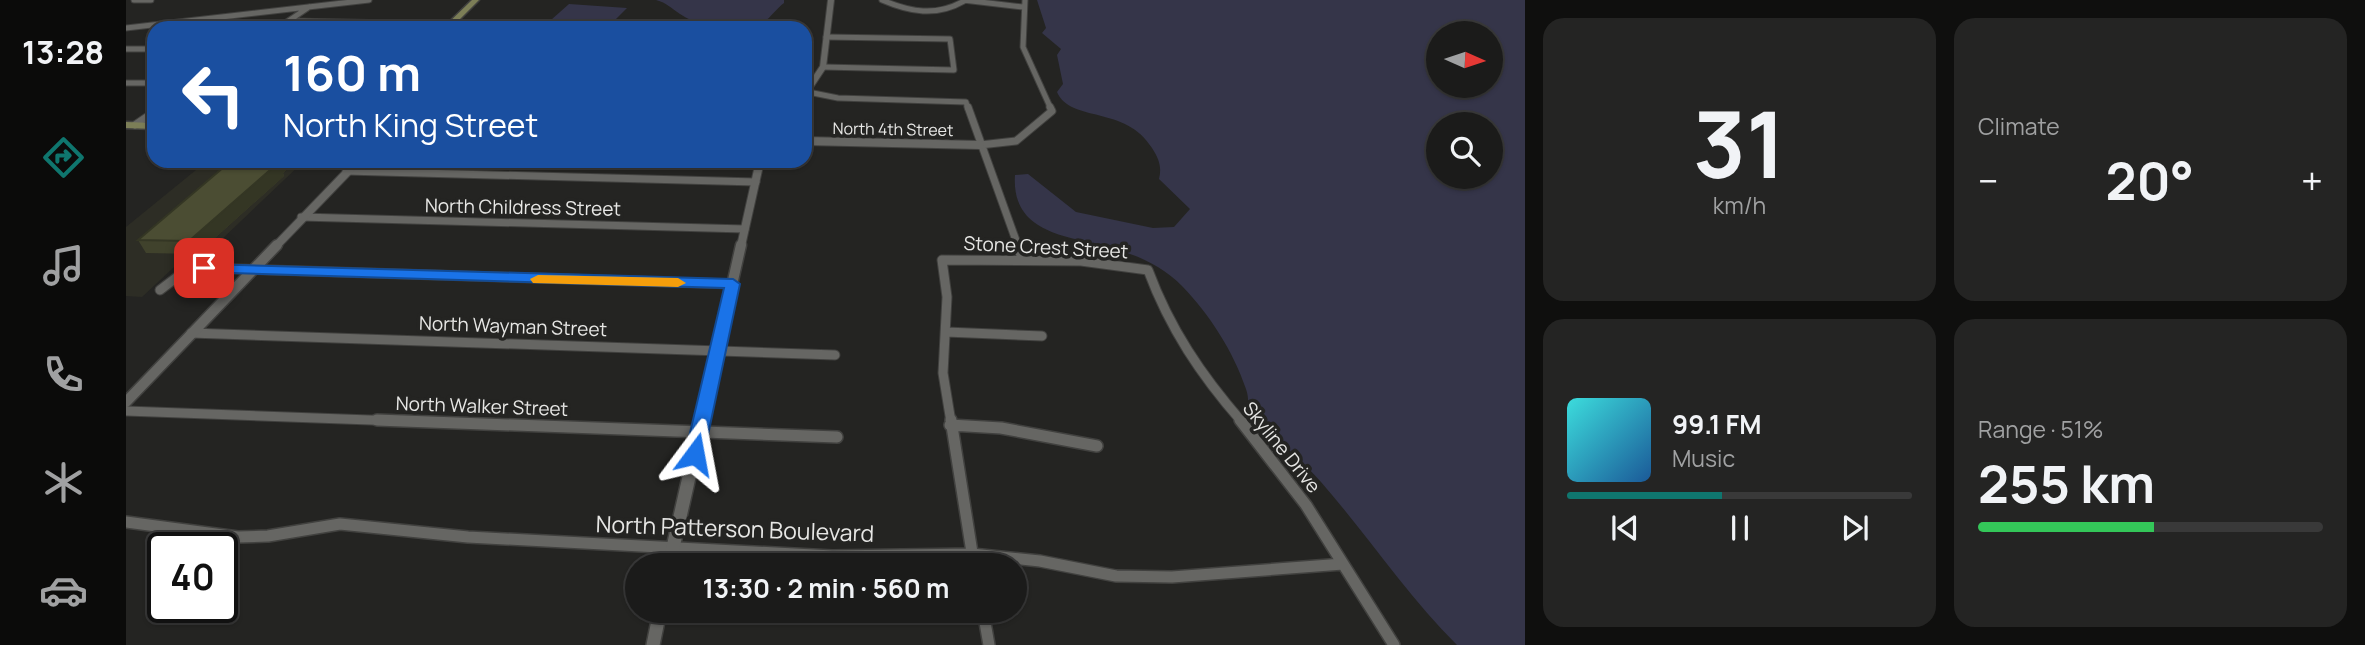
<!DOCTYPE html>
<html lang="en">
<head>
<meta charset="utf-8">
<style>
  :root { --surface:#1b1b1a; --page:#242423; --text:#f1f3f6; --muted:#a0a1a2; --line:#393939; --accent:#0f766e }
  body { margin:0; font-family:Manrope,sans-serif; background:var(--page); color:var(--text); height:100vh; display:flex; flex-direction:column; font-size:26px; white-space:nowrap }
  * { box-sizing:border-box; margin:0 }
  p { font-size:23px; color:var(--muted) }
  .icon { flex:none; width:38px; height:38px; fill:none; stroke:currentColor; stroke-width:2; stroke-linecap:round; stroke-linejoin:round }
  .map { position:relative; flex:1; overflow:hidden }
  .details { display:flex; flex-direction:column; gap:18px; padding:18px; background:#0f0f0e; width:840px }
  .details>* { flex:none }
  .hud { position:absolute; left:21px; top:21px; width:665px; height:147px; border-radius:21px; box-shadow:0 2px 5px #0004,0 0 0 2px var(--line); background:#1a4fa0; color:#fff; overflow:hidden }
  .needle { width:46px; rotate:93deg }
  .buttons { position:absolute; left:1300px; top:21px; display:grid; gap:14px }
  .buttons a { display:grid; place-items:center; width:77px; height:77px; border-radius:50%; background:var(--surface); box-shadow:0 2px 5px #0004,0 0 0 2px var(--line); font-size:35px }
  .speed { position:absolute; left:21px; top:532px; display:flex; gap:14px; font-size:35px; font-weight:700; text-align:center }
  .speed>* { display:grid; place-content:center; width:91px; height:91px; border-radius:50%; background:var(--surface); box-shadow:0 2px 5px #0004,0 0 0 2px var(--line); line-height:1 }
  .speed .limit { border:4px solid #111; border-radius:10px; background:#fff; color:#111 }
  .pin { position:absolute; display:grid; place-items:center; width:60px; height:60px; color:#fff; margin:-30px; border-radius:14px; box-shadow:0 4px 10px #0006 }
  .me { position:absolute; width:77px; margin:-38px; rotate:13deg; stroke-linejoin:round; filter:drop-shadow(0 0 5px #0008) }
  .turn { display:flex; align-items:center; gap:24px; height:147px; padding:0 21px; font-size:32px }
  .turn .icon { width:91px; height:91px; stroke-width:2.5 }
  .turn b { display:block; font-size:49px; line-height:60px }
  .big { font-size:52px; font-weight:700; line-height:1.1 }
  .details .tile { flex:1; display:flex; flex-direction:column; justify-content:center; gap:10px; min-width:0; padding:0 24px; border-radius:21px; background:var(--page) }
  .details .dial { align-items:center; gap:0 }
  .dial b { font-size:91px; line-height:1 }
  .song { display:flex; align-items:center; gap:21px }
  .cover { width:84px; height:84px; border-radius:10px; background:linear-gradient(135deg,hsl(180 70% 55%),hsl(210 70% 35%)) }
  .played { height:7px; border-radius:4px; background:linear-gradient(90deg,var(--accent) 45%,var(--line) 45%) }
  .keys { display:flex; justify-content:space-around; direction:ltr }
  .heat { display:flex; justify-content:space-between; align-items:center; font-size:38px; direction:ltr }
  .charge { height:10px; border-radius:5px; background:linear-gradient(90deg,#34c759 51%,var(--line) 0) }
  .details .tiles { flex:1; display:grid; gap:18px; grid-template-columns:repeat(2,1fr) }
  .trip { position:absolute; left:499px; top:553px; width:402px; height:70px; border-radius:35px; background:var(--surface); box-shadow:0 2px 5px #0004,0 0 0 2px var(--line); font-weight:700; line-height:70px; text-align:center }
  main { display:flex; flex:1; min-height:0 }
  .tabs { display:flex; flex-direction:column; width:126px; justify-content:space-around; align-items:center; background:#0b0b0a; color:var(--muted) }
  .tabs .icon { width:49px; height:49px }
  .tabs .on { color:var(--accent) }
  .tabs b { font-size:32px; color:var(--text) }
  .map>svg:first-child { display:block }
  .built { fill:#2d2d25 }
  .green { fill:#353549; fill-rule:evenodd }
  .lines { fill:none; stroke-linecap:round; stroke-linejoin:round }
  .minor-far3-casing { stroke:#41413f; stroke-width:7 }
  .minor-far2-casing { stroke:#41413f; stroke-width:9 }
  .minor-far1-casing { stroke:#41413f; stroke-width:11 }
  .minor-casing { stroke:#41413f; stroke-width:14 }
  .tertiary-far3-casing { stroke:#41413f; stroke-width:8 }
  .tertiary-far2-casing { stroke:#41413f; stroke-width:10 }
  .tertiary-far1-casing { stroke:#41413f; stroke-width:13 }
  .tertiary-casing { stroke:#41413f; stroke-width:16 }
  .secondary-casing { stroke:#41413f; stroke-width:3 }
  .minor-far3 { stroke:#666663; stroke-width:5 }
  .minor-far2 { stroke:#666663; stroke-width:7 }
  .minor-far1 { stroke:#666663; stroke-width:9 }
  .minor { stroke:#666663; stroke-width:11 }
  .tertiary-far3 { stroke:#666663; stroke-width:6 }
  .tertiary-far2 { stroke:#666663; stroke-width:8 }
  .tertiary-far1 { stroke:#666663; stroke-width:10 }
  .tertiary { stroke:#666663; stroke-width:13 }
  .secondary { fill:#7c7e57; fill-rule:evenodd }
  .wall { fill:#40422c }
  .shaded-wall { fill:#343624 }
  .building { fill:#4b4d33; stroke:#343624; stroke-width:2 }
  .route { fill:#1a73e8; stroke:#114b97; stroke-width:2 }
  .slow { fill:#f59e0b }
  .labels { text-anchor:middle; dominant-baseline:central; stroke-width:7; stroke-linejoin:round; paint-order:stroke }
  .far-street-label { font-size:16px; fill:#e7e7e5; stroke:#242422 }
  .street-label { font-size:19px; fill:#e7e7e5; stroke:#242422 }
  .near-street-label { font-size:23px; fill:#e7e7e5; stroke:#242422 }
</style>
</head>
<body>
<main>
<nav class="tabs">
<b>13:28</b>
<svg class="icon on" aria-label="directions" viewBox="0 0 24 24"><path d="M12 3l9 9-9 9-9-9zM9 14v-3h6M13 9l2 2-2 2"/></svg>
<svg class="icon" aria-label="music" viewBox="0 0 24 24"><path d="M9 18V5l10-2v13"/><circle cx="6" cy="18" r="3"/><circle cx="16" cy="16" r="3"/></svg>
<svg class="icon" aria-label="phone" viewBox="0 0 24 24"><path d="M5 4h4l2 5-3 2q2 4 5 5l2-3 5 2v4C11 20 4 13 5 4z"/></svg>
<svg class="icon" aria-label="climate" viewBox="0 0 24 24"><path d="M12 3v18M4 7l16 10M4 17L20 7"/></svg>
<svg class="icon" aria-label="car" viewBox="0 0 24 24"><path d="M5 17H2v-5l4-1 3-4h7l3 4 3 1v5h-3M9 17h6M6 11h13"/><circle cx="7" cy="17" r="2"/><circle cx="17" cy="17" r="2"/></svg>
</nav>
<div class="map">
<svg width="1399" height="645" viewBox="0 0 1399 645">
  <rect width="100%" height="100%" fill="#242422"/>
  <!-- built -->
  <path class="built" d="M81,161H178L74,260L48,267L16,297L0,296V227Z"/>
  <!-- green -->
  <path class="green" d="M530,0H658V3C651,8 645,17 638,22C615,36 575,28 554,14C545,8 541,3 530,0Z
    M911,0H1399V645H1331C1281,595 1242,536 1195,482C1185,471 1173,458 1161,449C1153,443 1142,439 1134,432C1115,412 1126,406 1120,389C1107,351 1084,315 1056,286C1037,266 1009,254 982,247C942,236 885,234 889,175L902,174L950,212L1027,228L1048,227L1064,209L1033,179C1036,167 1033,159 1026,148C1000,105 944,123 931,92L937,84L931,55L935,49L916,33L920,28ZM1312,33H1365V86H1312ZM1365,124V177H1312V124Z
    M443,4L501,8L481,28H416Z"/>
  <g class="lines">
    <!-- minor-far3 casing -->
    <g class="minor-far3-casing">
      <path id="minor-far3" d="M8,0H25
        M756,0C784,12 810,17 838,1
        M837,0L897,7
        M899,0L897,47L925,109
        M163,21L325,24
        M0,28L243,0
        M152,28L183,7
        M0,49H28
        M697,67L828,70L824,39L700,37
        M0,83H28
        M682,92L712,98L840,102L842,109"/>
    </g>
    <!-- minor-far2 casing -->
    <g class="minor-far2-casing">
      <path id="minor-far2" d="M842,107L892,246
        M9,125L28,112
        M854,145L890,141L926,111L924,107
        M220,171L630,182
        M175,217L619,229"/>
    </g>
    <!-- minor-far1 casing -->
    <g class="minor-far1-casing">
      <path id="minor-far1" d="M891,245L897,260
        M34,290L59,271L78,268L607,284
        M820,332L916,336
        M65,333L709,355
        M0,411L299,422
        M825,422L817,373L821,297L816,260L955,261L1022,270C1044,329 1075,375 1116,422"/>
    </g>
    <!-- minor casing -->
    <g class="minor-casing">
      <path id="minor" d="M251,420L711,437
        M825,420L848,565
        M1114,420L1180,505L1268,645
        M824,425L875,428L971,446
        M0,522L112,537L142,536L214,524L342,537L706,556L846,554L914,561L990,576L1046,577L1217,564
        M857,611L863,645"/>
    </g>
    <!-- tertiary-far3 casing -->
    <g class="tertiary-far3-casing">
      <path id="tertiary-far3" d="M679,94L697,67L705,0"/>
    </g>
    <!-- tertiary-far2 casing -->
    <g class="tertiary-far2-casing">
      <path id="tertiary-far2" d="M679,141L854,145
        M150,246L232,161
        M615,246L634,161"/>
    </g>
    <!-- tertiary-far1 casing -->
    <g class="tertiary-far1-casing">
      <path id="tertiary-far1" d="M0,402L151,245
        M575,422L615,245"/>
    </g>
    <!-- tertiary casing -->
    <g class="tertiary-casing">
      <path id="tertiary" d="M543,565L576,420
        M527,645L534,611"/>
    </g>
    <!-- secondary casing -->
    <g class="secondary-casing">
      <path id="secondary" d="M346,0H353L325,28H317Z
        M0,122L28,123V129L0,128Z"/>
    </g>
    <!-- minor-far3 -->
    <use href="#minor-far3" class="minor-far3"/>
    <!-- minor-far2 -->
    <use href="#minor-far2" class="minor-far2"/>
    <!-- minor-far1 -->
    <use href="#minor-far1" class="minor-far1"/>
    <!-- minor -->
    <use href="#minor" class="minor"/>
    <!-- tertiary-far3 -->
    <use href="#tertiary-far3" class="tertiary-far3"/>
    <!-- tertiary-far2 -->
    <use href="#tertiary-far2" class="tertiary-far2"/>
    <!-- tertiary-far1 -->
    <use href="#tertiary-far1" class="tertiary-far1"/>
    <!-- tertiary -->
    <use href="#tertiary" class="tertiary"/>
    <!-- secondary -->
    <use href="#secondary" class="secondary"/>
  </g>
  <!-- wall -->
  <path class="wall" d="M169,162L157,173L158,176L71,254L20,253L12,240Z"/>
  <!-- shaded-wall -->
  <path class="shaded-wall" d="M151,161L169,162L157,173L158,176L71,254L63,241Z"/>
  <!-- building -->
  <path class="building" d="M105,161H151L149,163H152L63,241L12,240Z"/>
  <!-- route -->
  <path class="route" d="M78,264L607,279L614,284L578,454L569,461L559,454L598,288L73,272L71,268Z"/>
  <!-- slow -->
  <path class="slow" d="M412,275L552,278L560,283L552,287L407,283L404,279Z"/>
  <g class="labels">
    <!-- far-street labels -->
    <g class="far-street-label">
      <text transform="translate(767 129) rotate(1)">North 4th Street</text>
    </g>
    <!-- street labels -->
    <g class="street-label">
      <text transform="translate(397 207) rotate(1)">North Childress Street</text>
      <text transform="translate(920 247) rotate(3)">Stone Crest Street</text>
      <text transform="translate(387 326) rotate(2)">North Wayman Street</text>
      <text transform="translate(356 406) rotate(2)">North Walker Street</text>
      <text transform="translate(1156 447) rotate(51)">Skyline Drive</text>
    </g>
    <!-- near-street labels -->
    <g class="near-street-label">
      <text transform="translate(609 528) rotate(2)">North Patterson Boulevard</text>
    </g>
  </g>
</svg>
<div class="buttons">
<a><svg class="needle" viewBox="-14 -14 28 28"><path d="M0-13l5 13h-10z" fill="#e53935"/><path d="M0 13l5-13h-10z" fill="#a0a1a2"/></svg></a>
<a><svg class="icon" aria-label="search" viewBox="0 0 24 24"><circle cx="10" cy="10" r="6"/><path d="M15 15l6 6"/></svg></a>
</div>
<div class="speed"><div class="limit">40</div></div>
<div class="pin" style="left:78px;top:268px;background:#d93025"><svg class="icon" aria-label="arrive" viewBox="0 0 24 24"><path d="M6 21V4h12l-3 4 3 4H6"/></svg></div>
<svg class="me" style="left:569px;top:454px" viewBox="-20 -20 40 40"><path d="M0-17L14 15 0 8-14 15z" fill="#1a73e8" stroke="#fff" stroke-width="4"/></svg>
<div class="trip">13:30 · 2 min · 560 m</div>
<div class="hud">
<div class="turn"><svg class="icon" aria-label="left" viewBox="0 0 24 24"><path d="M17 20v-9H6M10 6l-5 5 5 5"/></svg><div><b>160 m</b>North King Street</div></div>
</div>
</div>
<section class="details">
<div class="tiles">
<div class="tile dial"><b>31</b><p>km/h</p></div>
<div class="tile"><p>Climate</p>
<div class="heat"><a>−</a><b class="big">20°</b><a>+</a></div>
</div>
<div class="tile">
<div class="song"><i class="cover"></i><div><b>99.1 FM</b><p>Music</p></div></div>
<div class="played"></div>
<div class="keys"><svg class="icon" aria-label="previous" viewBox="0 0 24 24"><path d="M18 5L8 12l10 7zM5 5v14"/></svg><svg class="icon" aria-label="pause" viewBox="0 0 24 24"><path d="M8 5v14M16 5v14"/></svg><svg class="icon" aria-label="next" viewBox="0 0 24 24"><path d="M6 5l10 7-10 7zM19 5v14"/></svg></div>
</div>
<div class="tile"><p>Range · 51%</p><b class="big">255 km</b><div class="charge"></div></div>
</div>
</section>
</main>
</body>
</html>
